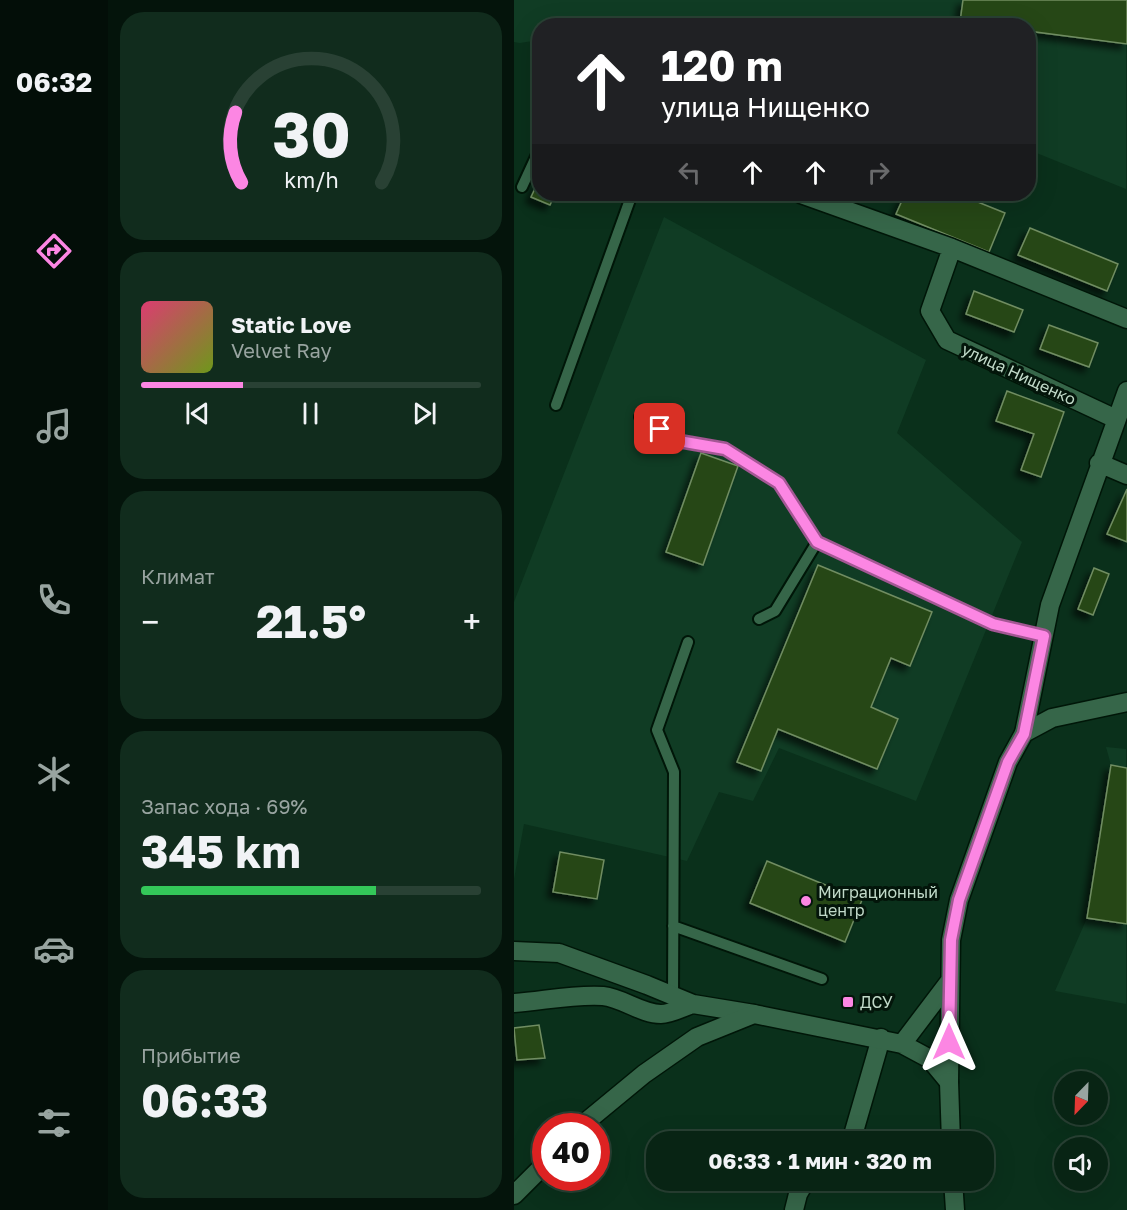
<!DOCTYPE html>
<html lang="ru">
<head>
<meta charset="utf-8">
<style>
  :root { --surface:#082414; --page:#112c1d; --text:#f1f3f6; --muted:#98a4a0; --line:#294134; --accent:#fc86e3 }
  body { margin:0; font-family:"Golos Text",sans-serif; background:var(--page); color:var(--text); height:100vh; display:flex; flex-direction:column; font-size:22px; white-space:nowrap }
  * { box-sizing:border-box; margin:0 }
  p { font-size:20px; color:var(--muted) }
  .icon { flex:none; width:33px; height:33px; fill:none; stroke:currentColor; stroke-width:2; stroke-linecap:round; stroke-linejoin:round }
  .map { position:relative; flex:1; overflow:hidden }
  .panel { display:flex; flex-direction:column; gap:12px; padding:12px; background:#04140b; width:406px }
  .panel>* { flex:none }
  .top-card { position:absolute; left:18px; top:18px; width:504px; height:183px; border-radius:24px; box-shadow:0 6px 24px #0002,0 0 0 2px var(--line); background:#202124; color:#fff; overflow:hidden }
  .needle { width:39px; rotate:203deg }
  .fabs { position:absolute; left:540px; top:1071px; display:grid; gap:12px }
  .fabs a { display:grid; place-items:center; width:54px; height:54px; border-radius:50%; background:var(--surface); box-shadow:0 6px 24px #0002,0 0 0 2px var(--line); font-size:30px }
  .speed { position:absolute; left:18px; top:1113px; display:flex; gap:12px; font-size:30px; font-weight:700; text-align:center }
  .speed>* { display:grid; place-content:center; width:78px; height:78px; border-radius:50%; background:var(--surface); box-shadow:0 6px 24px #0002,0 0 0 2px var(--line); line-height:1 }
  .speed .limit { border:9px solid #d22; background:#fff; color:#111 }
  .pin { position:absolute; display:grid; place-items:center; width:51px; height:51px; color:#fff; margin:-26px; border-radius:12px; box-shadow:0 3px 9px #0006 }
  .me { position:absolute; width:66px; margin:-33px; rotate:0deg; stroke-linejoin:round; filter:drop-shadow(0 0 4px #0008) }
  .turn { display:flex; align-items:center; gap:21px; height:126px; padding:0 30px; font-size:27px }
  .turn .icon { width:78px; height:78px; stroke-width:2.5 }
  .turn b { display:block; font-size:42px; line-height:51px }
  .lanes { display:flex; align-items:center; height:57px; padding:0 30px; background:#0003; justify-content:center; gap:30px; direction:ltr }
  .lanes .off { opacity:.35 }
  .big { font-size:45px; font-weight:700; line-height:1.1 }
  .panel .card { flex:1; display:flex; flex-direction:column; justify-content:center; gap:9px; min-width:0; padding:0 21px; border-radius:24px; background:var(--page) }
  .panel .dial { align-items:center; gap:0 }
  .dial svg { height:156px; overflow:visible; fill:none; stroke:var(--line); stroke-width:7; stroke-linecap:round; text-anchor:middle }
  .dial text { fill:var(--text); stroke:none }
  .song { display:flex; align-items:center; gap:18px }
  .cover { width:72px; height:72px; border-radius:9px; background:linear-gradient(135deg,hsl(340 70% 55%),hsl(80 70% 35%)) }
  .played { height:6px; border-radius:3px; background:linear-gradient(90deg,var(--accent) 30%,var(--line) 30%) }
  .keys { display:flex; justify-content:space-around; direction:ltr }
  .heat { display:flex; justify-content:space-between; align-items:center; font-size:33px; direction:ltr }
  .charge { height:9px; border-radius:4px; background:linear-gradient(90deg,#34c759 69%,var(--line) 0) }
  .trip { position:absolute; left:132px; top:1131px; width:348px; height:60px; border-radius:24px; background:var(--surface); box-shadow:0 6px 24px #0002,0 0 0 2px var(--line); font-weight:700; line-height:60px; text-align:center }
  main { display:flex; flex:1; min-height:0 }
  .menu { display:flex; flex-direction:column; width:108px; justify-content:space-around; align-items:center; background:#030e08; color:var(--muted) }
  .menu .icon { width:42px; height:42px }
  .menu .current { color:var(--accent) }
  .menu b { font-size:27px; color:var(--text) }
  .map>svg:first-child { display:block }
  .built { fill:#103c24 }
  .building { fill:#284715; stroke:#708d62; stroke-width:1.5; filter:url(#shadow) }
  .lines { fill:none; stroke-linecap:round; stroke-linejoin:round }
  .service-casing { stroke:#001608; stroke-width:14 }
  .minor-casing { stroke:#001608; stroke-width:21 }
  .tertiary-casing { stroke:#001608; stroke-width:21 }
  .secondary-casing { stroke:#001608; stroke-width:21 }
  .service { stroke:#366649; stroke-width:10 }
  .minor { stroke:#366649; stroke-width:18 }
  .tertiary { stroke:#366649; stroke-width:18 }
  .secondary { stroke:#366649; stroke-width:18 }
  .route-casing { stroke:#a45794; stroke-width:15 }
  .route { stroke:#fc86e3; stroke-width:10 }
  .poi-dot { fill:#fc86e3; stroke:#03150a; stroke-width:2 }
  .labels { text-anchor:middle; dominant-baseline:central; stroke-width:6; stroke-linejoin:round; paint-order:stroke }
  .street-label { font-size:16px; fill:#c1dac9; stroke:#03150a }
  .poi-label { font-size:16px; fill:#c1dac9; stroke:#03150a; text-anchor:start }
</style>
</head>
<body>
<main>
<nav class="menu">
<b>06:32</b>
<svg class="icon current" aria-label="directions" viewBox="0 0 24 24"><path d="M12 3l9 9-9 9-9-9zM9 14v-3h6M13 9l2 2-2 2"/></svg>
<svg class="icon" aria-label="music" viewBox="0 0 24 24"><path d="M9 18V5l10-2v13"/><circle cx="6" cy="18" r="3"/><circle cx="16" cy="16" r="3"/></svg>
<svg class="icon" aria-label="phone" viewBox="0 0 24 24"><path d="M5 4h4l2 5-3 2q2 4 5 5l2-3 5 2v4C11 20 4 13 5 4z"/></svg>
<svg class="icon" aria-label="climate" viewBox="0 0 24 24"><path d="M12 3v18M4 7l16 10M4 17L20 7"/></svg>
<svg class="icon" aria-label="car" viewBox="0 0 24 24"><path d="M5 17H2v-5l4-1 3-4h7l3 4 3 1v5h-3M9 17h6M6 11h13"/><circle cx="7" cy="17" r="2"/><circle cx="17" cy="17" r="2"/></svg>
<svg class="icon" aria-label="filters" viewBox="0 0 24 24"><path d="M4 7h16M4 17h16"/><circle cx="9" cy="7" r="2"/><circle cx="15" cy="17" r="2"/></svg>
</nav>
<section class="panel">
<div class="card dial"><svg viewBox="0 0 100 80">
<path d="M14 69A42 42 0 1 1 86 69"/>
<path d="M14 69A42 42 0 0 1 11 33" stroke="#fc86e3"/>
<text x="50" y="56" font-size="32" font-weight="700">30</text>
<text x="50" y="72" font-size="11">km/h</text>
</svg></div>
<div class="card">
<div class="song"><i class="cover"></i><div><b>Static Love</b><p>Velvet Ray</p></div></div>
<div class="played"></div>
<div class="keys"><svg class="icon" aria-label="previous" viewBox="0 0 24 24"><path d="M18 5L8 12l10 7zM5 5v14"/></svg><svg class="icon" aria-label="pause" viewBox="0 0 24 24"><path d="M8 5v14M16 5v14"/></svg><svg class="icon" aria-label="next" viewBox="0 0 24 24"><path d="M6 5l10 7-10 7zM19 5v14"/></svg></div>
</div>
<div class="card"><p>Климат</p>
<div class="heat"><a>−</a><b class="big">21.5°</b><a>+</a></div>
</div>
<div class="card"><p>Запас хода · 69%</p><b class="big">345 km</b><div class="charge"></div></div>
<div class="card"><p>Прибытие</p><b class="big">06:33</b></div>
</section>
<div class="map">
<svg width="613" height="1210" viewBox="0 0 613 1210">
  <defs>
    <filter id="shadow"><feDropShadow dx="-5.5" dy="5.5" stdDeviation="3" flood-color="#0009"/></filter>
  </defs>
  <rect width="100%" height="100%" fill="#0a301b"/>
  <!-- built -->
  <path class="built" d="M0,0H612V189L515,150L514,26H153L134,21L110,26H26L25,40L6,43L0,42Z
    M150,217L412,360L383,433L508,542L402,801L265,748L239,801L205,792L173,861L10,824L0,879V602Z
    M592,747L612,749V1004L541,991L573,918L597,765Z"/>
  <!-- building -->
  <path class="building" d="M449,0H613V44L514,31V26H473L446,22Z
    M26,178V194H41L36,205L17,197Z
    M391,194H444L491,213L475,252L382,214Z
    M516,228L604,264L593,291L504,255Z
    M460,291L509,310L500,332L452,314Z
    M535,325L584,343L575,367L526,349Z
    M493,391L550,412L527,477L507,470L520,434L482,421Z
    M187,453L224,466L189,565L152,552Z
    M613,489V542L593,534Z
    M304,565L418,612L396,666L377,658L357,707L384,719L363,769L264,729L247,771L223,762Z
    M580,568L595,574L579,615L564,609Z
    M597,765L613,768V924L573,918Z
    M46,852L90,860L83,899L39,892Z
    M253,861L348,900L331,942L236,903Z
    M25,1025L31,1058L3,1060L0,1028Z"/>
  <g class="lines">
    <!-- service casing -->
    <g class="service-casing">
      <path id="service" d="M8,187L26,148
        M42,405L118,194
        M126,417L165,441L211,449L265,483L303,542L261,611L245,619
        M303,542L479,624L530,636
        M159,926L308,979
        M159,996L160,772L143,730L174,642"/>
    </g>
    <!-- minor casing -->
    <g class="minor-casing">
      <path id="minor" d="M287,194L438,248L613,319
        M438,248L416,311L433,340L602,419
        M585,463L613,475
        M510,733L536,605L613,391
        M0,951L45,953L133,985L179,1004L240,1014
        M0,1003C29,1001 59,994 89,996C109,998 127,1014 147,1014C157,1014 169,1007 179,1004
        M337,1142L367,1038
        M280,1210L284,1194L292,1180"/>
    </g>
    <!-- tertiary casing -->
    <g class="tertiary-casing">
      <path id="tertiary" d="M388,1044L435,982
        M435,1082L437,940L445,900L494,762L510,733L538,718L613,702
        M67,1126L130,1074L183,1037L240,1014L388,1044L416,1059L435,1082
        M0,1195L32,1163"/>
    </g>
    <!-- secondary casing -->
    <g class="secondary-casing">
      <path id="secondary" d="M435,1082L437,1142
        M439,1180L441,1210"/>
    </g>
    <!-- service -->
    <use href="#service" class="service"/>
    <!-- minor -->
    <use href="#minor" class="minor"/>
    <!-- tertiary -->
    <use href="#tertiary" class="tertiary"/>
    <!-- secondary -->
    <use href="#secondary" class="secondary"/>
  </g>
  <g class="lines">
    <!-- route casing -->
    <g class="route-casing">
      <path id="route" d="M146,429L165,441L211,449L265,483L303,542L479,624L530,636L510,734L494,762L445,900L437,940L435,1042"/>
    </g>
    <!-- route -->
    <use href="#route" class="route"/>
  </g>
  <!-- markers -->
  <g class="poi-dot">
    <circle cx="292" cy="901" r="6"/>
    <rect x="328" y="996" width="12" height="12" rx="3"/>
  </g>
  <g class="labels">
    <!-- street labels -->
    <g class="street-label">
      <text transform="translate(505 374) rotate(25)">улица Нищенко</text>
    </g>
    <!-- poi labels -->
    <g class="poi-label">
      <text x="304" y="892">Миграционный<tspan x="304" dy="18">центр</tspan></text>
      <text x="346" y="1002">ДСУ</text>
    </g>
  </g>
</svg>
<div class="fabs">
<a><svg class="needle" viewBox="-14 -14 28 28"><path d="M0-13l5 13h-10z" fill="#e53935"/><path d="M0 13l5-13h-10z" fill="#98a4a0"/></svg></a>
<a><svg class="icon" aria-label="sound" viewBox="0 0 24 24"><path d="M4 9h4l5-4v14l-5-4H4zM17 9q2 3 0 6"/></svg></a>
</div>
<div class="speed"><div class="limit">40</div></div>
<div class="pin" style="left:146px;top:429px;background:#d93025"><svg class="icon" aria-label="arrive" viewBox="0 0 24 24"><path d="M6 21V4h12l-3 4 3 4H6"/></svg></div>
<svg class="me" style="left:435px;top:1042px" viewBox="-20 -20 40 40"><path d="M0-17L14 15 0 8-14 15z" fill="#fc86e3" stroke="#fff" stroke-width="4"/></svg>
<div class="trip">06:33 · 1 мин · 320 m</div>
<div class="top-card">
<div class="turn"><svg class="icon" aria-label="ahead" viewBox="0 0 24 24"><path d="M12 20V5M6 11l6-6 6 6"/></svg><div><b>120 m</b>улица Нищенко</div></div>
<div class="lanes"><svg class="icon off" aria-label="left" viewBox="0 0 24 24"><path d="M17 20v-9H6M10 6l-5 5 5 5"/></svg><svg class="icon" aria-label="ahead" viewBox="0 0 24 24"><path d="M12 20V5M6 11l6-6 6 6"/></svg><svg class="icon" aria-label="ahead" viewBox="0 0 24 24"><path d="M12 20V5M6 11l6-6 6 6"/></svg><svg class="icon off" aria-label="right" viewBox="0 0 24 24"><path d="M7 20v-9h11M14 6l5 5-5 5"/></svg></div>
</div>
</div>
</main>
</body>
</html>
